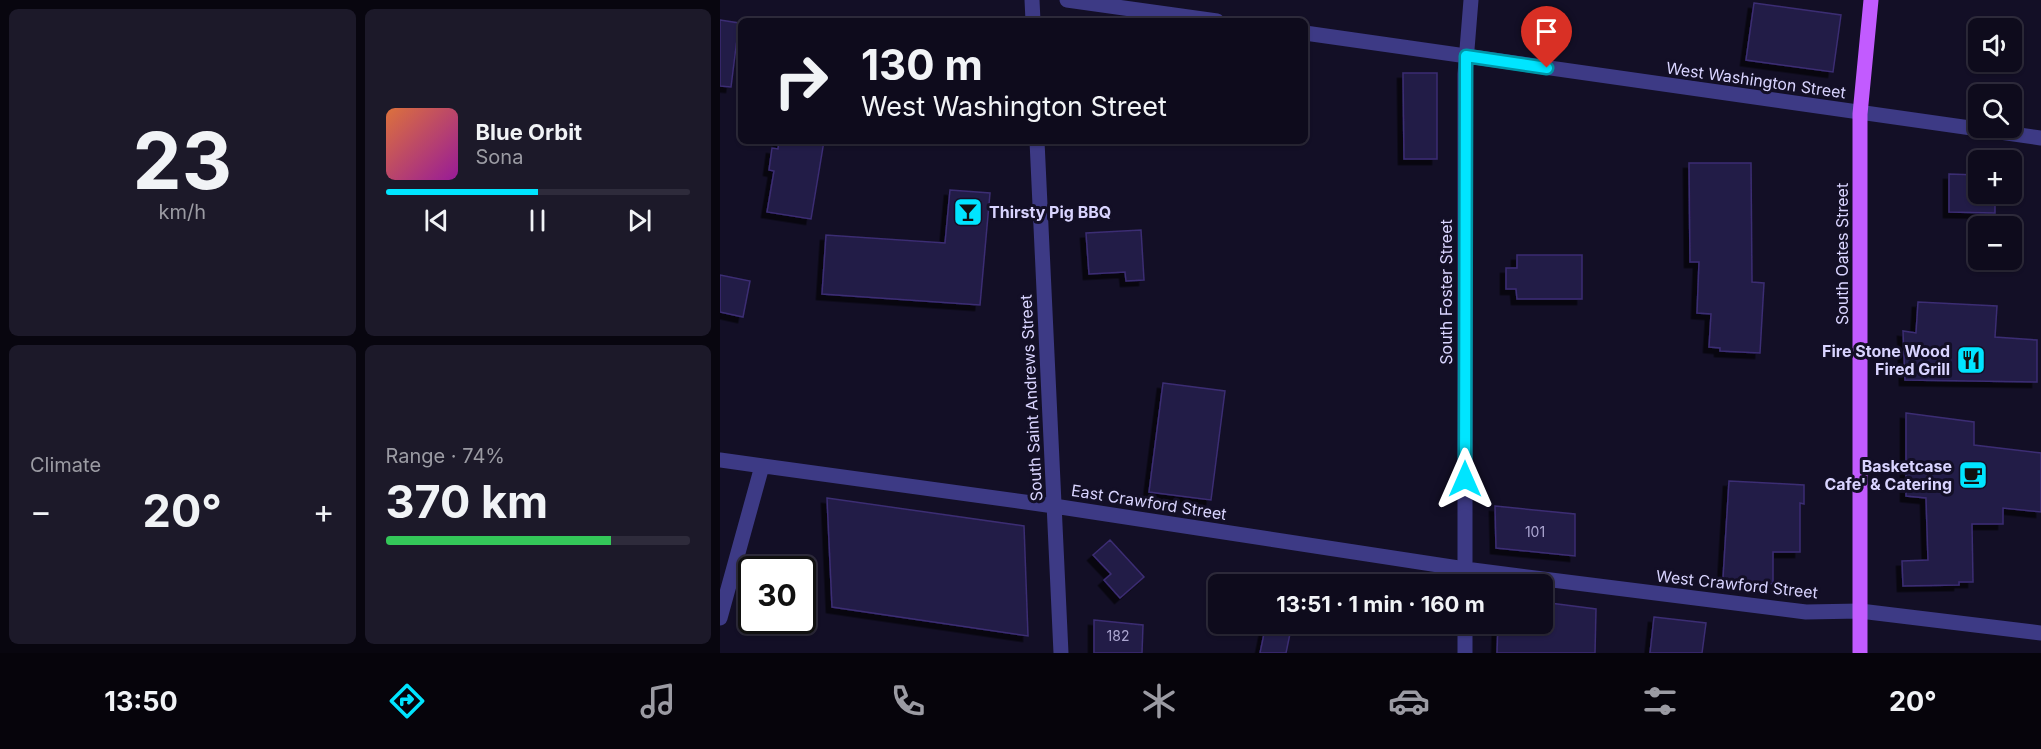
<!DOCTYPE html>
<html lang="en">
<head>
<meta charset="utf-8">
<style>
  :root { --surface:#0e0b1c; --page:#1c1929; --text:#f1f3f6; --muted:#9b9ba3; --line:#2e2b3b; --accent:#00e5ff }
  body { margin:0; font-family:Inter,sans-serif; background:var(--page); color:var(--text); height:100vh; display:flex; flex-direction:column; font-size:22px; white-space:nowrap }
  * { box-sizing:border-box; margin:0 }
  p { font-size:20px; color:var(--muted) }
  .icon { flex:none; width:33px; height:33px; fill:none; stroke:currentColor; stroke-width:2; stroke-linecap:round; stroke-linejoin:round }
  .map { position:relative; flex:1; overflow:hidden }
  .drawer { display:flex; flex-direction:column; gap:9px; padding:9px; background:#08060f; width:720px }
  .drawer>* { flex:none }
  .top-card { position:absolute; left:18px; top:18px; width:570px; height:126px; border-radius:9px; box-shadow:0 2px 4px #0004,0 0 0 2px var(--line); background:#0e0b1c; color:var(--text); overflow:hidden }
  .tools { position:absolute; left:1248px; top:18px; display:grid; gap:12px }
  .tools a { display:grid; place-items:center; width:54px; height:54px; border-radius:9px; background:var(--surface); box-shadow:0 2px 4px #0004,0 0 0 2px var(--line); font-size:30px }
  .speed { position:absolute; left:18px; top:556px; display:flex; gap:12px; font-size:30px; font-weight:700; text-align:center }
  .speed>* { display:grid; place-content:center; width:78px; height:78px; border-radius:50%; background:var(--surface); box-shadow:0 2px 4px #0004,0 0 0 2px var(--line); line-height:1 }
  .speed .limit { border:3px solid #111; border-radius:9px; background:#fff; color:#111 }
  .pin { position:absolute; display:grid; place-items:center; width:51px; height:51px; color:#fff; margin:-62px -26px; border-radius:50% 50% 50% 0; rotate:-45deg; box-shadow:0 0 6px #0007 }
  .pin .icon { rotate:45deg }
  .me { position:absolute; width:66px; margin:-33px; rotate:0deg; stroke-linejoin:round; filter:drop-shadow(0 0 4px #0008) }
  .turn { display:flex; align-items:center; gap:21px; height:126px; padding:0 24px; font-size:27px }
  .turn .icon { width:78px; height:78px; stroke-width:2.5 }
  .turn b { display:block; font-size:42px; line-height:51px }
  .big { font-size:45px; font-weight:700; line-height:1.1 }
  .drawer .card { flex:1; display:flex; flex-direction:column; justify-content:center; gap:9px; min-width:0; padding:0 21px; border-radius:9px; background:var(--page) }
  .drawer .dial { align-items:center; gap:0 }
  .dial b { font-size:78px; line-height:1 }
  .song { display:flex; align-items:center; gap:18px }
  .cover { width:72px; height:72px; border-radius:9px; background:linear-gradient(135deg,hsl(20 70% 55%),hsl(300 70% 35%)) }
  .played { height:6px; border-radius:3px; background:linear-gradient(90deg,var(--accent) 50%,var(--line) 50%) }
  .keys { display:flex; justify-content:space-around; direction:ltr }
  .heat { display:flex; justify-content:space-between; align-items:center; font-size:33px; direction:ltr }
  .charge { height:9px; border-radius:4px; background:linear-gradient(90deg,#34c759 74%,var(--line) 0) }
  .drawer .tiles { flex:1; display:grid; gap:9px; grid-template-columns:repeat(2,1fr) }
  .trip { position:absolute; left:488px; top:574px; width:345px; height:60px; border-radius:9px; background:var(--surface); box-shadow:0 2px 4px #0004,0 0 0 2px var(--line); font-weight:700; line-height:60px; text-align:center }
  .dock { display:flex; height:96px; justify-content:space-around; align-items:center; background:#06040b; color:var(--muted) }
  .dock .icon { width:42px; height:42px }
  .dock .selected { color:var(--accent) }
  .dock b { font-size:27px; color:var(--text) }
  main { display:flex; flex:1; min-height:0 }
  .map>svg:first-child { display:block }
  .building { fill:#241b47; stroke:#3b2d73; stroke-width:1.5; filter:url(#shadow) }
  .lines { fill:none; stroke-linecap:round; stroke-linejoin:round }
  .minor { stroke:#3d3a85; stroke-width:15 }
  .major { stroke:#c25bff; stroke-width:15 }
  .route-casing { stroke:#0095a6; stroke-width:15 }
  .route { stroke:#00e5ff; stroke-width:10 }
  .labels { text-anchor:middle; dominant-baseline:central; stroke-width:6; stroke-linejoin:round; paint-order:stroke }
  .number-label { font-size:14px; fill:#aca6d1 }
  .street-label { font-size:16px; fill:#d9d4ff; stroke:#130f26 }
  .poi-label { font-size:16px; font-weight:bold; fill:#d9d4ff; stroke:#130f26; text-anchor:end }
</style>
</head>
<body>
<main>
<section class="drawer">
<div class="tiles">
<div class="card dial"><b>23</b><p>km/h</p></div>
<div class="card">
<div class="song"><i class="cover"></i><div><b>Blue Orbit</b><p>Sona</p></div></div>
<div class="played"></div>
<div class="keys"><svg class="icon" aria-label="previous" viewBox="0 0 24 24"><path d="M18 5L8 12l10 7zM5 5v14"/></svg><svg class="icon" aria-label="pause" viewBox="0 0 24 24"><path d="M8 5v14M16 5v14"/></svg><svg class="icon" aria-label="next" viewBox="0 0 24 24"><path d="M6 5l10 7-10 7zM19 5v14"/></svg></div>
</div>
<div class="card"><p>Climate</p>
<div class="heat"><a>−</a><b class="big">20°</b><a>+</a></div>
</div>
<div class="card"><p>Range · 74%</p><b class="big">370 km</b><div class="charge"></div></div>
</div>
</section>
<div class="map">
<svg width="1321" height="653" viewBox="0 0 1321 653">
  <defs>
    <filter id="shadow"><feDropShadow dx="-5.5" dy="5.5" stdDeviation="0" flood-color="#0009"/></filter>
  </defs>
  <rect width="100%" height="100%" fill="#130f26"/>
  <!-- building -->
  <path class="building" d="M1034,3L1121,15L1113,72L1026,60Z
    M0,20L19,23L11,87L0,86Z
    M683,73H717V159H684Z
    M59,141H104L91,219L47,212L54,171L49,170L52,148L58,149Z
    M969,163H1031L1032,282L1044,283L1040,353L1000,351V348L989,347L991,314L977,313L979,262H970Z
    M1229,174L1257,175L1258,194H1275V213L1229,212Z
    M230,190L270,193L260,305L102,294L106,235L225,243Z
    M421,230L424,280L406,281L405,272L369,274L366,233Z
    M797,255H862V299H797L796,289H786V268H797Z
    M0,275L30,281L23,317L0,312Z
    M1198,302L1277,306L1275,337L1317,340V382L1185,380L1183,331L1196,333Z
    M443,383L505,391L491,500L429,492Z
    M1186,413L1254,422V445L1321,453V512L1283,508V524H1252L1253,582H1239V585L1183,586L1182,561L1208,560L1206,498L1186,496Z
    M1009,481L1084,485V504L1080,503V552H1053V584L1003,578Z
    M107,498L304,526L308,636L112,607Z
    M775,506L855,514V556L776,548Z
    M390,540L424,577L400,598L384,580L391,574L373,555Z
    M822,602L876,609L875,653H777L778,624H822Z
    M934,617L986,623L982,653H930Z
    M374,620L423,625L422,653H374Z
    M546,624H572L566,653H540Z"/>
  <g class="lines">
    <!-- minor -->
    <path class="minor" d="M312,0L313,21
      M347,0L497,21
      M585,33L1321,138
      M317,141L341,653
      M0,460L334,506L745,569L1086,612L1140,611L1321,633
      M745,585V74L751,0
      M0,618L42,466
      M745,653V624"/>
    <!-- major -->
    <path class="major" d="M1140,653V114L1151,0"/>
  </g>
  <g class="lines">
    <!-- route casing -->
    <g class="route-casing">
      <path id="route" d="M745,479L746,56L827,68"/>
    </g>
    <!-- route -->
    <use href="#route" class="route"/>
  </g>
  <!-- icons -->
  <defs>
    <g id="bar-square" transform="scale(1.5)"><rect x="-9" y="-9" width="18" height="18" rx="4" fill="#00e5ff" stroke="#130f26"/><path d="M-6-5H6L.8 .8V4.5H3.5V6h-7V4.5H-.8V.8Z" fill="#111"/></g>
    <g id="restaurant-square" transform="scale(1.5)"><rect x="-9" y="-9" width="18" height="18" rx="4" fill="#00e5ff" stroke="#130f26"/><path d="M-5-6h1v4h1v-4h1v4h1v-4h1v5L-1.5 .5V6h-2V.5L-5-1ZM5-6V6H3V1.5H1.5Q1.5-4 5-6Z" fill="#111"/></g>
    <g id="cafe-square" transform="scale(1.5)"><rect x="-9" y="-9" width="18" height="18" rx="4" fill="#00e5ff" stroke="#130f26"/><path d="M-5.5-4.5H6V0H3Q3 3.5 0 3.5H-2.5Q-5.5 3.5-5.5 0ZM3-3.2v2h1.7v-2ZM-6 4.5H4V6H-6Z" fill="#111"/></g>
  </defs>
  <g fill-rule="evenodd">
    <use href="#bar-square" x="248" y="212"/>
    <use href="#restaurant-square" x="1251" y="360"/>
    <use href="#cafe-square" x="1253" y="475"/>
  </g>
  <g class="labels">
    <!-- number labels -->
    <g class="number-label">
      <text x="815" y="531">101</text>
      <text x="398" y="635">182</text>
    </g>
    <!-- street labels -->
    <g class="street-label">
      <text transform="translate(1036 80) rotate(8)">West Washington Street</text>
      <text transform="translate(1122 254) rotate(-90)">South Oates Street</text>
      <text transform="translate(726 292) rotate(-90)">South Foster Street</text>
      <text transform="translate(311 398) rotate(-93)">South Saint Andrews Street</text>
      <text transform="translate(429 502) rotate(9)">East Crawford Street</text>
      <text transform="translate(1017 584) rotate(6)">West Crawford Street</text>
    </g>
    <!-- poi labels -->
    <g class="poi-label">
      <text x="269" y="212" text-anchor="start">Thirsty Pig BBQ</text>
      <text x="1230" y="351">Fire Stone Wood<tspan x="1230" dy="18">Fired Grill</tspan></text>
      <text x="1232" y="466">Basketcase<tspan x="1232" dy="18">Cafe' &amp; Catering</tspan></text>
    </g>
  </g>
</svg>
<div class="tools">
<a><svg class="icon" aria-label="sound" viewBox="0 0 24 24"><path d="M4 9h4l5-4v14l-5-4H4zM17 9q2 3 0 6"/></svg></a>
<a><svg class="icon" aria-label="search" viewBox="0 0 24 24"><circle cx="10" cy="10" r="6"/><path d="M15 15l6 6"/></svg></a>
<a>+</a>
<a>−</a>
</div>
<div class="speed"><div class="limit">30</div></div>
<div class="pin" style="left:827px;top:68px;background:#d93025"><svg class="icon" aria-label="arrive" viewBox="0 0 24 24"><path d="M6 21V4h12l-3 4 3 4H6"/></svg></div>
<svg class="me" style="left:745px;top:479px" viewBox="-20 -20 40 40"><path d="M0-17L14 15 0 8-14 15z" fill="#00e5ff" stroke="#fff" stroke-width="4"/></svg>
<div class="trip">13:51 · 1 min · 160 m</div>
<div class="top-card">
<div class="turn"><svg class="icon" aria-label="right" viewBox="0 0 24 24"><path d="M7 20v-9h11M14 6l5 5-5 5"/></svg><div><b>130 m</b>West Washington Street</div></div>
</div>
</div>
</main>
<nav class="dock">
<b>13:50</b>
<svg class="icon selected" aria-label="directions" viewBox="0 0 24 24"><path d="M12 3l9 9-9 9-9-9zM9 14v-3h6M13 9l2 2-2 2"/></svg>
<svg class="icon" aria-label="music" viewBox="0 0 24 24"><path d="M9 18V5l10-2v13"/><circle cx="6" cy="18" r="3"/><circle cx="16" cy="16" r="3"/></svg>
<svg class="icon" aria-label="phone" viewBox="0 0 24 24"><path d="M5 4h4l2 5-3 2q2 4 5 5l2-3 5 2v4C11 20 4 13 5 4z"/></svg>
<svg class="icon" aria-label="climate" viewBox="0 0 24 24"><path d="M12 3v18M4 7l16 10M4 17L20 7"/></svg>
<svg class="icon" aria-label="car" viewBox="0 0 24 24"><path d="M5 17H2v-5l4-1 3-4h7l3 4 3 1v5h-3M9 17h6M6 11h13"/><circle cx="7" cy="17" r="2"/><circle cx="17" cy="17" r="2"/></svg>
<svg class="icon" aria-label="filters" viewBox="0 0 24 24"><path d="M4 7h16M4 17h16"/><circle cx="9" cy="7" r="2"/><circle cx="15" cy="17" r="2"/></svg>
<b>20°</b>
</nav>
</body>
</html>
